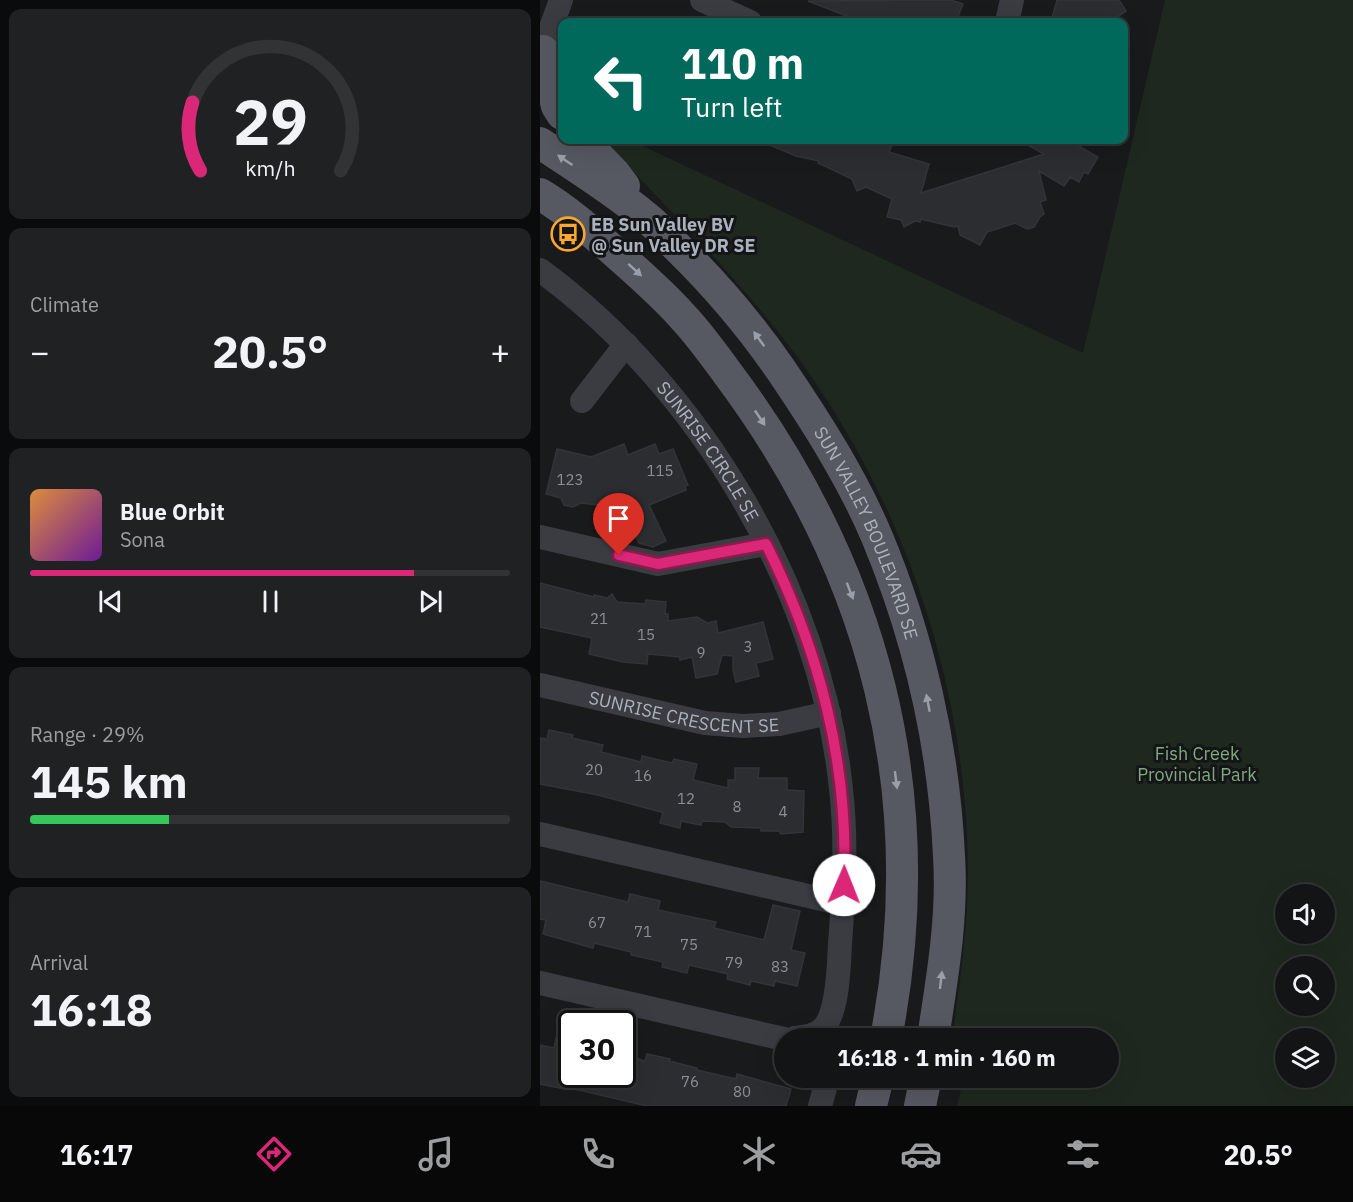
<!DOCTYPE html>
<html lang="en">
<head>
<meta charset="utf-8">
<style>
  :root { --surface:#131415; --page:#202122; --text:#f1f3f6; --muted:#9d9ea0; --line:#323334; --accent:#db2777 }
  body { margin:0; font-family:"IBM Plex Sans",sans-serif; background:var(--page); color:var(--text); height:100vh; display:flex; flex-direction:column; font-size:22px; white-space:nowrap }
  * { box-sizing:border-box; margin:0 }
  p { font-size:20px; color:var(--muted) }
  .icon { flex:none; width:33px; height:33px; fill:none; stroke:currentColor; stroke-width:2; stroke-linecap:round; stroke-linejoin:round }
  .map { position:relative; flex:1; overflow:hidden }
  .panel { display:flex; flex-direction:column; gap:9px; padding:9px; background:#0a0b0c; width:540px }
  .panel>* { flex:none }
  .guide { position:absolute; left:18px; top:18px; width:570px; height:126px; border-radius:12px; box-shadow:0 6px 24px #0002,0 0 0 2px var(--line); background:#00695c; color:#fff; overflow:hidden }
  .controls { position:absolute; left:735px; top:884px; display:grid; gap:12px }
  .controls a { display:grid; place-items:center; width:60px; height:60px; border-radius:50%; background:var(--surface); box-shadow:0 6px 24px #0002,0 0 0 2px var(--line); font-size:30px }
  .speed { position:absolute; left:18px; top:1010px; display:flex; gap:12px; font-size:30px; font-weight:700; text-align:center }
  .speed>* { display:grid; place-content:center; width:78px; height:78px; border-radius:50%; background:var(--surface); box-shadow:0 6px 24px #0002,0 0 0 2px var(--line); line-height:1 }
  .speed .limit { border:3px solid #111; border-radius:9px; background:#fff; color:#111 }
  .pin { position:absolute; display:grid; place-items:center; width:51px; height:51px; color:#fff; margin:-62px -26px; border-radius:50% 50% 50% 0; rotate:-45deg; box-shadow:0 0 6px #0007 }
  .pin .icon { rotate:45deg }
  .me { position:absolute; width:66px; margin:-33px; rotate:1deg; stroke-linejoin:round; filter:drop-shadow(0 0 4px #0008) }
  .turn { display:flex; align-items:center; gap:21px; height:126px; padding:0 24px; font-size:27px }
  .turn .icon { width:78px; height:78px; stroke-width:2.5 }
  .turn b { display:block; font-size:42px; line-height:51px }
  .big { font-size:45px; font-weight:700; line-height:1.1 }
  .panel .card { flex:1; display:flex; flex-direction:column; justify-content:center; gap:9px; min-width:0; padding:0 21px; border-radius:12px; background:var(--page) }
  .panel .dial { align-items:center; gap:0 }
  .dial svg { height:156px; overflow:visible; fill:none; stroke:var(--line); stroke-width:7; stroke-linecap:round; text-anchor:middle }
  .dial text { fill:var(--text); stroke:none }
  .song { display:flex; align-items:center; gap:18px }
  .cover { width:72px; height:72px; border-radius:9px; background:linear-gradient(135deg,hsl(30 70% 55%),hsl(280 70% 35%)) }
  .played { height:6px; border-radius:3px; background:linear-gradient(90deg,var(--accent) 80%,var(--line) 80%) }
  .keys { display:flex; justify-content:space-around; direction:ltr }
  .heat { display:flex; justify-content:space-between; align-items:center; font-size:33px; direction:ltr }
  .charge { height:9px; border-radius:4px; background:linear-gradient(90deg,#34c759 29%,var(--line) 0) }
  .trip { position:absolute; left:234px; top:1028px; width:345px; height:60px; border-radius:30px; background:var(--surface); box-shadow:0 6px 24px #0002,0 0 0 2px var(--line); font-weight:700; line-height:60px; text-align:center }
  .tab-bar { display:flex; height:96px; justify-content:space-around; align-items:center; background:#080808; color:var(--muted) }
  .tab-bar .icon { width:42px; height:42px }
  .tab-bar .on { color:var(--accent) }
  .tab-bar b { font-size:27px; color:var(--text) }
  main { display:flex; flex:1; min-height:0 }
  .map>svg:first-child { display:block }
  .green { fill:#1f281f; fill-rule:evenodd }
  .building { fill:#2c2d30; stroke:#333438; stroke-width:1.5 }
  .lines { fill:none; stroke-linecap:round; stroke-linejoin:round }
  .minor { stroke:#3a3c42; stroke-width:24 }
  .major { stroke:#565961; stroke-width:32 }
  .oneway { fill:#9aa0ab }
  .route-casing { stroke:#8e194d; stroke-width:15 }
  .route { stroke:#db2777; stroke-width:10 }
  .labels { text-anchor:middle; dominant-baseline:central; stroke-width:6; stroke-linejoin:round; paint-order:stroke }
  .number-label { font-size:15px; fill:#8a9099 }
  .poi-label { font-size:18px; font-weight:bold; fill:#abb2bd; stroke:#141517; text-anchor:start }
  .street-label { font-size:18px; fill:#abb2bd; stroke:#141517 }
  .park-label { font-size:18px; fill:#81a980; stroke:#141517 }
</style>
</head>
<body>
<main>
<section class="panel">
<div class="card dial"><svg viewBox="0 0 100 80">
<path d="M14 69A42 42 0 1 1 86 69"/>
<path d="M14 69A42 42 0 0 1 10 34" stroke="#db2777"/>
<text x="50" y="56" font-size="32" font-weight="700">29</text>
<text x="50" y="72" font-size="11">km/h</text>
</svg></div>
<div class="card"><p>Climate</p>
<div class="heat"><a>−</a><b class="big">20.5°</b><a>+</a></div>
</div>
<div class="card">
<div class="song"><i class="cover"></i><div><b>Blue Orbit</b><p>Sona</p></div></div>
<div class="played"></div>
<div class="keys"><svg class="icon" aria-label="previous" viewBox="0 0 24 24"><path d="M18 5L8 12l10 7zM5 5v14"/></svg><svg class="icon" aria-label="pause" viewBox="0 0 24 24"><path d="M8 5v14M16 5v14"/></svg><svg class="icon" aria-label="next" viewBox="0 0 24 24"><path d="M6 5l10 7-10 7zM19 5v14"/></svg></div>
</div>
<div class="card"><p>Range · 29%</p><b class="big">145 km</b><div class="charge"></div></div>
<div class="card"><p>Arrival</p><b class="big">16:18</b></div>
</section>
<div class="map">
<svg width="813" height="1106" viewBox="0 0 813 1106">
  <rect width="100%" height="100%" fill="#191a1c"/>
  <!-- green -->
  <path class="green" d="M625,0H813V1106H417L422,1085L420,1077H568V1038H412C420,983 428,927 428,871C427,682 362,494 247,343C191,271 126,206 63,140H90L543,353ZM746,894H784V933H746ZM746,966H784V1005H746ZM746,1038H784V1077H746Z"/>
  <!-- building -->
  <path class="building" d="M411,0L423,4L416,22H322L268,1Z
    M517,0H579L586,11L570,22H531L512,18Z
    M218,140H354L349,152L389,164L381,193L504,154L479,140H528L558,157L548,174L544,172L539,182L530,177L524,186L499,171L506,200L500,202L504,214L500,217L494,227L487,229L475,223L447,232L440,245L420,235L418,226L414,227L381,219L380,222L375,221L364,227L361,220L347,217L352,199L326,187L317,191L312,179L278,163L279,161L256,156Z
    M84,444L88,455L115,444L119,454L133,449L148,485L145,486L146,490L109,505L126,541L113,547L99,543L82,506L70,514L67,506L41,503L33,507L24,505L21,498L6,494L17,449L51,457Z
    M0,583L54,597V595L67,598L72,594L77,602L105,604L106,600L126,602L125,614H128V621L157,617L167,623L176,621L178,633L223,622L233,659L216,663L219,676L196,682L193,670V656L182,655L177,674L156,678L152,657L140,660V657L108,654L107,664L83,662L49,654L52,638L0,627Z
    M9,730L33,735L32,738L63,745L61,752L101,762L102,756L132,763L134,759L157,764L153,780L188,788V780H195V768H219L218,778H247V790L264,791L263,832L241,834L239,831H221V828L191,827L185,822L162,821L161,825L141,821L140,828L120,823L123,812H121L58,795L0,784V738L7,739Z
    M0,881L88,902L90,894L120,901L118,910L176,922L174,928L224,940L233,905L260,911L251,950L265,953L257,986L235,981L234,986L211,981L210,985L187,979L188,974L149,965L147,973L122,967L123,962L91,955V952L54,943L53,948L3,934L6,920L0,919Z
    M17,1034L32,1038V1074H84L88,1056L105,1061L107,1054L130,1059L129,1061L157,1068V1070L196,1079L197,1074L251,1089L246,1106H107L26,1087L24,1089L0,1084V1045L14,1048Z"/>
  <g class="lines">
    <!-- minor -->
    <g class="minor">
      <path d="M162,0L210,22"/>
      <path d="M467,22L472,0"/>
      <path d="M0,58L21,0"/>
      <path id="s1" d="M0,270C160,387 281,591 301,789C307,841 304,892 300,943C299,965 298,1017 281,1030C274,1036 263,1037 255,1038"/>
      <path d="M42,401L86,344"/>
      <path d="M0,537L118,564L226,544"/>
      <path id="s2" d="M0,685L165,723L203,726L239,724L289,713"/>
      <path d="M0,834L303,904"/>
      <path d="M0,983L244,1039"/>
      <path d="M280,1106L288,1077"/>
    </g>
    <!-- major -->
    <g class="major">
      <path d="M3,51L17,106L22,114"/>
      <path d="M42,140L75,174L84,186"/>
      <path id="s3" d="M0,143C35,166 75,191 107,218C118,227 127,237 137,247C176,285 210,325 241,370C277,423 312,478 337,537C379,638 404,748 409,856C413,917 402,979 393,1038"/>
      <path d="M0,194C25,209 47,228 69,247C94,269 121,292 143,317C160,335 174,355 188,374C336,572 393,795 346,1038"/>
      <path d="M331,1106L338,1077"/>
      <path d="M380,1106L386,1077"/>
    </g>
  </g>
  <!-- one-way arrows -->
  <defs><path id="oneway-solid" d="M-6-.8H1V-3.2L6.5 0L1 3.2V.8H-6Z" transform="scale(1.5)"/></defs>
  <g class="oneway">
    <use href="#oneway-solid" transform="translate(25 160) rotate(-146)"/>
    <use href="#oneway-solid" transform="translate(95 270) rotate(42)"/>
    <use href="#oneway-solid" transform="translate(219 339) rotate(-126)"/>
    <use href="#oneway-solid" transform="translate(220 418) rotate(56)"/>
    <use href="#oneway-solid" transform="translate(310 591) rotate(69)"/>
    <use href="#oneway-solid" transform="translate(388 703) rotate(-101)"/>
    <use href="#oneway-solid" transform="translate(356 780) rotate(83)"/>
    <use href="#oneway-solid" transform="translate(401 980) rotate(-83)"/>
  </g>
  <g class="lines">
    <!-- route casing -->
    <g class="route-casing">
      <path id="route" d="M79,555L118,564L226,544C280,652 309,763 304,885"/>
    </g>
    <!-- route -->
    <use href="#route" class="route"/>
  </g>
  <!-- icons -->
  <defs>
    <g id="bus-ring" transform="scale(1.725)"><circle r="9.5" fill="#141517" stroke="#ffa72f" stroke-width="1.5"/><path d="M-5-6H5V4H4V6H2V4H-2V6H-4V4H-5ZM-3.5-4V0h7V-4ZM-3.5 1.2v1.5H-2V1.2ZM2 1.2v1.5H3.5V1.2Z" fill="#ffa72f"/></g>
  </defs>
  <g fill-rule="evenodd">
    <use href="#bus-ring" x="28" y="234"/>
  </g>
  <g class="labels">
    <!-- number labels -->
    <g class="number-label">
      <text x="120" y="470">115</text>
      <text x="30" y="479">123</text>
      <text x="59" y="618">21</text>
      <text x="106" y="634">15</text>
      <text x="208" y="646">3</text>
      <text x="161" y="652">9</text>
      <text x="54" y="769">20</text>
      <text x="103" y="775">16</text>
      <text x="146" y="798">12</text>
      <text x="197" y="806">8</text>
      <text x="243" y="811">4</text>
      <text x="57" y="922">67</text>
      <text x="103" y="931">71</text>
      <text x="149" y="944">75</text>
      <text x="194" y="962">79</text>
      <text x="240" y="966">83</text>
      <text x="150" y="1081">76</text>
      <text x="202" y="1091">80</text>
    </g>
    <!-- poi labels -->
    <g class="poi-label">
      <text x="51" y="224">EB Sun Valley BV<tspan x="51" dy="21">@ Sun Valley DR SE</tspan></text>
    </g>
    <!-- street labels -->
    <g class="street-label">
      <text stroke="none"><textPath href="#s1" startOffset="249">SUNRISE CIRCLE SE</textPath></text>
      <text stroke="none"><textPath href="#s3" startOffset="519">SUN VALLEY BOULEVARD SE</textPath></text>
      <text stroke="none"><textPath href="#s2" startOffset="147">SUNRISE CRESCENT SE</textPath></text>
    </g>
    <!-- park labels -->
    <g class="park-label">
      <text x="657" y="753">Fish Creek<tspan x="657" dy="21">Provincial Park</tspan></text>
    </g>
  </g>
</svg>
<div class="controls">
<a><svg class="icon" aria-label="sound" viewBox="0 0 24 24"><path d="M4 9h4l5-4v14l-5-4H4zM17 9q2 3 0 6"/></svg></a>
<a><svg class="icon" aria-label="search" viewBox="0 0 24 24"><circle cx="10" cy="10" r="6"/><path d="M15 15l6 6"/></svg></a>
<a><svg class="icon" aria-label="layers" viewBox="0 0 24 24"><path d="M12 4l9 5-9 5-9-5zM3 14l9 5 9-5"/></svg></a>
</div>
<div class="speed"><div class="limit">30</div></div>
<div class="pin" style="left:79px;top:555px;background:#d93025"><svg class="icon" aria-label="arrive" viewBox="0 0 24 24"><path d="M6 21V4h12l-3 4 3 4H6"/></svg></div>
<svg class="me" style="left:304px;top:885px" viewBox="-20 -20 40 40"><circle r="19" fill="#fff"/><path d="M0-13L10 11 0 6-10 11z" fill="#db2777"/></svg>
<div class="trip">16:18 · 1 min · 160 m</div>
<div class="guide">
<div class="turn"><svg class="icon" aria-label="left" viewBox="0 0 24 24"><path d="M17 20v-9H6M10 6l-5 5 5 5"/></svg><div><b>110 m</b>Turn left</div></div>
</div>
</div>
</main>
<nav class="tab-bar">
<b>16:17</b>
<svg class="icon on" aria-label="directions" viewBox="0 0 24 24"><path d="M12 3l9 9-9 9-9-9zM9 14v-3h6M13 9l2 2-2 2"/></svg>
<svg class="icon" aria-label="music" viewBox="0 0 24 24"><path d="M9 18V5l10-2v13"/><circle cx="6" cy="18" r="3"/><circle cx="16" cy="16" r="3"/></svg>
<svg class="icon" aria-label="phone" viewBox="0 0 24 24"><path d="M5 4h4l2 5-3 2q2 4 5 5l2-3 5 2v4C11 20 4 13 5 4z"/></svg>
<svg class="icon" aria-label="climate" viewBox="0 0 24 24"><path d="M12 3v18M4 7l16 10M4 17L20 7"/></svg>
<svg class="icon" aria-label="car" viewBox="0 0 24 24"><path d="M5 17H2v-5l4-1 3-4h7l3 4 3 1v5h-3M9 17h6M6 11h13"/><circle cx="7" cy="17" r="2"/><circle cx="17" cy="17" r="2"/></svg>
<svg class="icon" aria-label="filters" viewBox="0 0 24 24"><path d="M4 7h16M4 17h16"/><circle cx="9" cy="7" r="2"/><circle cx="15" cy="17" r="2"/></svg>
<b>20.5°</b>
</nav>
</body>
</html>
